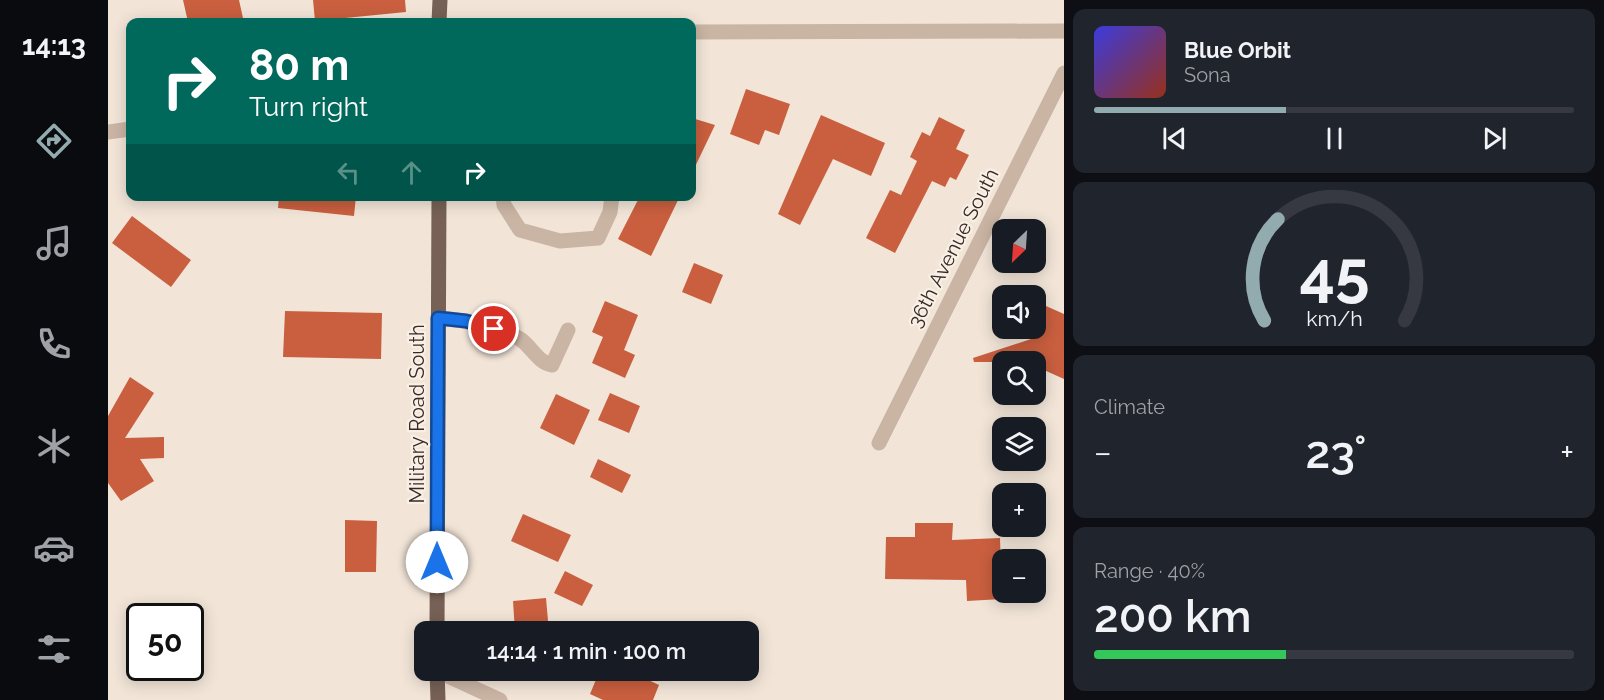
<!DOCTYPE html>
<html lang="en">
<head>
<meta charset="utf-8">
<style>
  :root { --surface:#171b24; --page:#20242c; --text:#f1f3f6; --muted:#9ea1a6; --line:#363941; --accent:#91abae }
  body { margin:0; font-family:Raleway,sans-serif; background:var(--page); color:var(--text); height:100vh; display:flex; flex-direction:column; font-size:22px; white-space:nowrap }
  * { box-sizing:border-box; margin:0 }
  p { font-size:20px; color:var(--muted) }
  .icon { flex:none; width:33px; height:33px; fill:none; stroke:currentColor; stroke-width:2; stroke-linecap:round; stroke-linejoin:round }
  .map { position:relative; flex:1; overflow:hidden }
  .details { display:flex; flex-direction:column; gap:9px; padding:9px; background:#0d0f14; width:540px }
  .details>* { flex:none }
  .hud { position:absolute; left:18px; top:18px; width:570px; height:183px; border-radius:12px; box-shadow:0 3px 15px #0003; background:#00695c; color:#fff; overflow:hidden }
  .needle { width:39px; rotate:205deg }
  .buttons { position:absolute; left:884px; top:219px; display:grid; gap:12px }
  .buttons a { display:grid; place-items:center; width:54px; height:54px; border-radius:12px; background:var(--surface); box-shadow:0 3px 15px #0003; font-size:30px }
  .speed { position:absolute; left:18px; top:603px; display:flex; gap:12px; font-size:30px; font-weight:700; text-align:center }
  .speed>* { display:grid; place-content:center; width:78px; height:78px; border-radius:50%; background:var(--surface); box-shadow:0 3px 15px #0003; line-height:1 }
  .speed .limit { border:3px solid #111; border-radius:9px; background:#fff; color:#111 }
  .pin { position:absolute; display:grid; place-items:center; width:51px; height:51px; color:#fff; margin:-26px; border:3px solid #fff; border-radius:50%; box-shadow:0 2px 6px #0007 }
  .me { position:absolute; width:66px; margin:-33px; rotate:0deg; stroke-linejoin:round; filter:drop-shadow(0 0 4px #0008) }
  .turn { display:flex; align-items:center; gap:21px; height:126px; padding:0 24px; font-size:27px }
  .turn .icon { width:78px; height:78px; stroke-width:2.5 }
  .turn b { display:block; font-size:42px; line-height:51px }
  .lanes { display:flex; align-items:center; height:57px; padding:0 24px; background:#0003; justify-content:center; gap:30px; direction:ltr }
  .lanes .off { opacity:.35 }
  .big { font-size:45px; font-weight:600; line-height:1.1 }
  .details .card { flex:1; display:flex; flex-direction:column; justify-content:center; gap:9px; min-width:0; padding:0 21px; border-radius:12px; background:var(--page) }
  .details .dial { align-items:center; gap:0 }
  .dial svg { height:156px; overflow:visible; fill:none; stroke:var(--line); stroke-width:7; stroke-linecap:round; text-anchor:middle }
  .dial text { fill:var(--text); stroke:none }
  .song { display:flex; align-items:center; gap:18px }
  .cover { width:72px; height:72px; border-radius:9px; background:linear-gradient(135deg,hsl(240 70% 55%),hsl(10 70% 35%)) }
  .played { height:6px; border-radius:3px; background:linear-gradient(90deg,var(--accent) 40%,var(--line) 40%) }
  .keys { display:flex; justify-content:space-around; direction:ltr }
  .heat { display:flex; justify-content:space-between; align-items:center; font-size:33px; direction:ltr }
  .charge { height:9px; border-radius:4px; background:linear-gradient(90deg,#34c759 40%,var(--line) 0) }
  .trip { position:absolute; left:306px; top:621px; width:345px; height:60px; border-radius:12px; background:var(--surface); box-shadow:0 3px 15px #0003; font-weight:600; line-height:60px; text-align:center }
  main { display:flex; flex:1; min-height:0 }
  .tabs { display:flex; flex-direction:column; width:108px; justify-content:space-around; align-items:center; background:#090b0e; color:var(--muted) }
  .tabs .icon { width:42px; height:42px }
  .tabs .current { color:var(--accent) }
  .tabs b { font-size:27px; color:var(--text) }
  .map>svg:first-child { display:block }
  .building { fill:#c95f3f }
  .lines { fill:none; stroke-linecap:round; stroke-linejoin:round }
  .minor { stroke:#cab5a4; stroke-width:15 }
  .major { stroke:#776156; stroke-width:15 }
  .route-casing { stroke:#114b97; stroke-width:15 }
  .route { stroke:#1a73e8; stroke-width:10 }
  .labels { text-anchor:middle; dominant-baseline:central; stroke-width:4.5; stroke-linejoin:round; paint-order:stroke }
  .street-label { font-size:20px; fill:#352a26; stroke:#f9efe4 }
</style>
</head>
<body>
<main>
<nav class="tabs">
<b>14:13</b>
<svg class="icon current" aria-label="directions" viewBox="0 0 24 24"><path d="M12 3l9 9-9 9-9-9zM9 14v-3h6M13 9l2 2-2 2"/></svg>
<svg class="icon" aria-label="music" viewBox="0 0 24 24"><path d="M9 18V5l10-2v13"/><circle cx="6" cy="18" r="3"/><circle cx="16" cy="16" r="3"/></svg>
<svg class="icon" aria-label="phone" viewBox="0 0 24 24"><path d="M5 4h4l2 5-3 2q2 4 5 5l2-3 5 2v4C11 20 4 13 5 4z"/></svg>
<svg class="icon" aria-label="climate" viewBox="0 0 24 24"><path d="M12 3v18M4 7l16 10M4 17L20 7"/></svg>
<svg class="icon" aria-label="car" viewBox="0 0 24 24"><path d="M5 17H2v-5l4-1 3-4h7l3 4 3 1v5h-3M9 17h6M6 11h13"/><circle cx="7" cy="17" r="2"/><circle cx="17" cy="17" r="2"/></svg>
<svg class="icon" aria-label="filters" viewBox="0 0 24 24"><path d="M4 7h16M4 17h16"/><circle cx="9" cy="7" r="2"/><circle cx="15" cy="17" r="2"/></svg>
</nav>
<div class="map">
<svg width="956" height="700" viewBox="0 0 956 700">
  <rect width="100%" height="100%" fill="#f2e5d8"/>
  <!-- building -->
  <path class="building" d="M75,0H131L135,18L115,22H80Z
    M205,0H297L298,12L207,21Z
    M638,89L682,104L671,135L657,130L651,145L622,134Z
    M713,115L777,143L763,176L725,159L692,225L670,214Z
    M831,117L857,130L848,149L861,155L848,180L842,177L837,187L824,181L787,253L758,238L782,190L793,195L809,161L802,157L814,132L822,136Z
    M584,118L607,125L584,173Z
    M171,196H248L246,216L170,208Z
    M532,196H572L543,256L510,239Z
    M24,216L83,260L63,287L4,243Z
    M586,263L615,275L603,304L574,292Z
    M497,301L530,315L516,350L527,355L517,378L484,363L495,337L484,332Z
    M938,306L956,314V379L927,366V362H866L865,358L923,339Z
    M177,311L274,313L273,359L175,357Z
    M22,377L46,393L17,438L56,437V458L32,459L46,481L13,501L0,483V416Z
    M502,393L532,406L521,433L490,420Z
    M448,394L482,410L466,445L432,428Z
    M490,459L523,475L514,493L482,477Z
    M415,514L463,535L450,562L403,541Z
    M237,520L269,521L268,572H237Z
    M807,523H845L844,540L892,538L894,599L859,601L858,580L777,579L778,537H807Z
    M457,571L485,585L474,606L446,593Z
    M438,598L441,632H407L405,601Z
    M492,670H519L551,685L545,700H495L482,694Z"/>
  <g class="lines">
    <!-- minor -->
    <path class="minor" d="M584,32L956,31
      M0,132L22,129
      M395,196L396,205L412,230L452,241L490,238L502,212L504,196
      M330,318C355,320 391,326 412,339C423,346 430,363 444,365L460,330
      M771,443L956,73
      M329,671L392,700"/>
    <!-- major -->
    <path class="major" d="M331,22L332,0
      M329,632L331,196
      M329,670L330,700"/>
  </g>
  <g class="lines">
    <!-- route casing -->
    <g class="route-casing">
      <path id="route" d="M329,562L330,318L358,321L386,329"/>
    </g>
    <!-- route -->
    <use href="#route" class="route"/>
  </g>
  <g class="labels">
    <!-- street labels -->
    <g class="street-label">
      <text transform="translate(845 248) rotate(-63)">36th Avenue South</text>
      <text transform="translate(309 414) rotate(-90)">Military Road South</text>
    </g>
  </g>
</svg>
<div class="buttons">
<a><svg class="needle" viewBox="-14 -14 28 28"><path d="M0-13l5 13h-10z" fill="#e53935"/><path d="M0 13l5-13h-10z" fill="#9ea1a6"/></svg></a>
<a><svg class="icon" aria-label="sound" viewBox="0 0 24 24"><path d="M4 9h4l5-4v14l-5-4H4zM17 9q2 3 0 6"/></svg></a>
<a><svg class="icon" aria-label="search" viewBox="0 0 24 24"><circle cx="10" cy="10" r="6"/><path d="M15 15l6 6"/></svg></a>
<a><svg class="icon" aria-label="layers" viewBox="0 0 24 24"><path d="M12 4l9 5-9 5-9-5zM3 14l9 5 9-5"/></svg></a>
<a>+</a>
<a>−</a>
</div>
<div class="speed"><div class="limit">50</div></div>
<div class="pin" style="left:386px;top:329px;background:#d93025"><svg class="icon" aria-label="arrive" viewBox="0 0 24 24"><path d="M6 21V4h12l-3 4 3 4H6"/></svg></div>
<svg class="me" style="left:329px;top:562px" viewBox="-20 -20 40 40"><circle r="19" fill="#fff"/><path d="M0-13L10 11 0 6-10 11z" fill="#1a73e8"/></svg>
<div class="trip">14:14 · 1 min · 100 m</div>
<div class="hud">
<div class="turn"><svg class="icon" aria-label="right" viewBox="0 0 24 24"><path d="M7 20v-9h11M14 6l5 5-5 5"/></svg><div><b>80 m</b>Turn right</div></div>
<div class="lanes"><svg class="icon off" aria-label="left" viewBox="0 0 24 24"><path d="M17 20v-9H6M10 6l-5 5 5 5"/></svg><svg class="icon off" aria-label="ahead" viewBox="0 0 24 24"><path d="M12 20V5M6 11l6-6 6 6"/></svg><svg class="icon" aria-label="right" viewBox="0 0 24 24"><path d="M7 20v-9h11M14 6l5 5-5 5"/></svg></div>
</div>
</div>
<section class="details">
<div class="card">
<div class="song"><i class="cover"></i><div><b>Blue Orbit</b><p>Sona</p></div></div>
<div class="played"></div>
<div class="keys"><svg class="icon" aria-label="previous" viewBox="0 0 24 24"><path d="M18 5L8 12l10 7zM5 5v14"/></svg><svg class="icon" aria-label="pause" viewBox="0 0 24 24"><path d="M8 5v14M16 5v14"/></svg><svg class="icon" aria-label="next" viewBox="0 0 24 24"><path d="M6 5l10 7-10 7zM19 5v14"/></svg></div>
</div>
<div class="card dial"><svg viewBox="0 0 100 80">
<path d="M14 69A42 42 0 1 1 86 69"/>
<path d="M14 69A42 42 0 0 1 21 17" stroke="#91abae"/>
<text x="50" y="56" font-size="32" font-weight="700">45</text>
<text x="50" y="72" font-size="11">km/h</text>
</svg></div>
<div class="card"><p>Climate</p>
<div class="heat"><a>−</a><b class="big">23°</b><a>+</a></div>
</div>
<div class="card"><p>Range · 40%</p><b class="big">200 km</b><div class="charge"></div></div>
</section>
</main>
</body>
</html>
